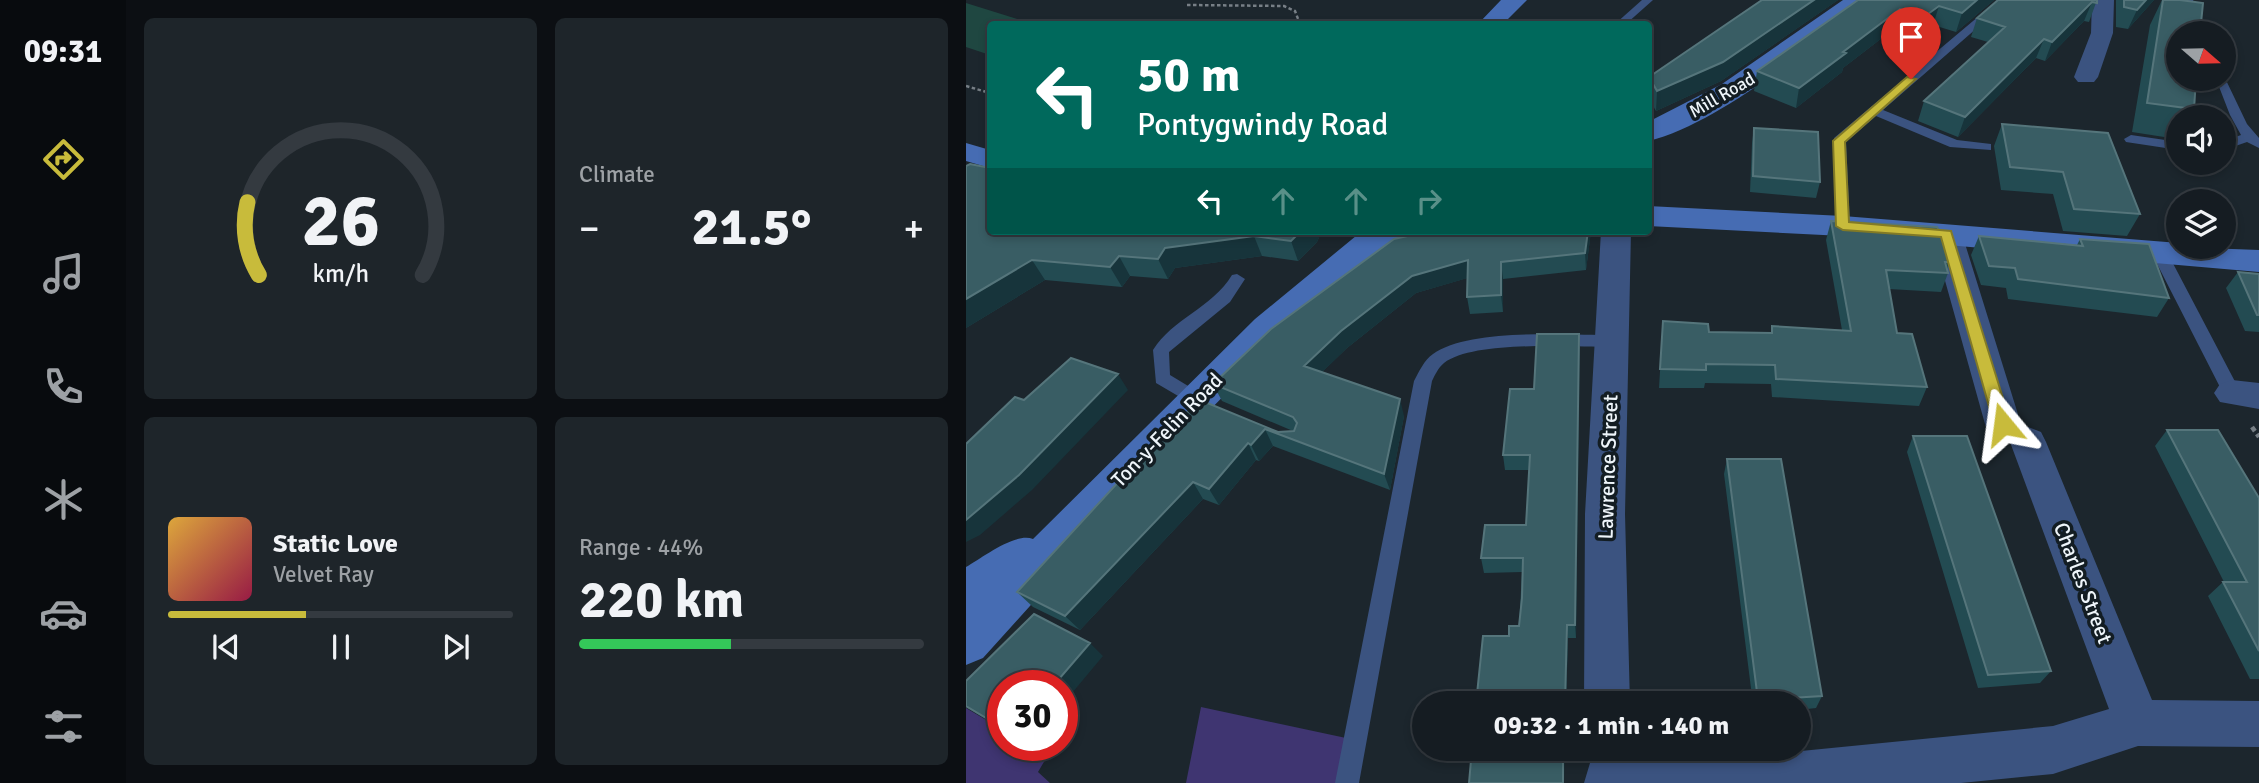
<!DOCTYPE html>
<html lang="en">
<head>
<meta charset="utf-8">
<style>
  :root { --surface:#151c22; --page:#1e252a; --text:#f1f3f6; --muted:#9da1a5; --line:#343a40; --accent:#c8bb3b }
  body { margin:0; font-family:Signika,sans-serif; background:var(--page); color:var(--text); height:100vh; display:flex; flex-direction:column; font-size:26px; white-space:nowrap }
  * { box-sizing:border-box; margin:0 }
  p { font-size:23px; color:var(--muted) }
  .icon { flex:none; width:38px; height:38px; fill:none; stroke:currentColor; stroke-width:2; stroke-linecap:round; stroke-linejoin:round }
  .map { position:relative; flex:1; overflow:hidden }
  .side { display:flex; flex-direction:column; gap:18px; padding:18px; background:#0c0f13; width:840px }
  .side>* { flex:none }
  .top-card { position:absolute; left:21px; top:21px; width:665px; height:214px; border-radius:7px; box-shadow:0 4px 10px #0003,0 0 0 2px var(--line); background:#00695c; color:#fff; overflow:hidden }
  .needle { width:46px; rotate:110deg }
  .tools { position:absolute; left:1200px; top:21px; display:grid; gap:14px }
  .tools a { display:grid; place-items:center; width:70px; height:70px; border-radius:50%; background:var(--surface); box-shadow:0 4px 10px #0003,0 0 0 2px var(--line); font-size:35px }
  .speed { position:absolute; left:21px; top:670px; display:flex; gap:14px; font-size:35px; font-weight:700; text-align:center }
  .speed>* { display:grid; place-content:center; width:91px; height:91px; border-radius:50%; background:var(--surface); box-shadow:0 4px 10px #0003,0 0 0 2px var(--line); line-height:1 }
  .speed .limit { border:10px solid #d22; background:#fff; color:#111 }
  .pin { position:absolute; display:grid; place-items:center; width:60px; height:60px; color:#fff; margin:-72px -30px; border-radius:50% 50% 50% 0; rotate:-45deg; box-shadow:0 0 7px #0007 }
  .pin .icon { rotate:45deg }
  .me { position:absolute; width:77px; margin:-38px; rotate:344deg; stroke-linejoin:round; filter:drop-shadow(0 0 5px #0008) }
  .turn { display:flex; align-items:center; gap:24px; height:147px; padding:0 35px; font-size:32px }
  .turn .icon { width:91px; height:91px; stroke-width:2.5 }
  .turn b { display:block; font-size:49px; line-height:60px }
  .lanes { display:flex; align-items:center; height:66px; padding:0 35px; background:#0003; justify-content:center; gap:35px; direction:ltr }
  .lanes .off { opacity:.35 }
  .big { font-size:52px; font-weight:800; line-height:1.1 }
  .side .card { flex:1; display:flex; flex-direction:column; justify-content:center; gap:10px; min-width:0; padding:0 24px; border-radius:10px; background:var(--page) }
  .side .dial { align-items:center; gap:0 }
  .dial svg { height:182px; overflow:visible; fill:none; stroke:var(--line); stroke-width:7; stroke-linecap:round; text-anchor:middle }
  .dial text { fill:var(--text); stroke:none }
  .song { display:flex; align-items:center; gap:21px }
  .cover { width:84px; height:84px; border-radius:10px; background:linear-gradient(135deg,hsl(40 70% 55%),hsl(340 70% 35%)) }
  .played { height:7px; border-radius:4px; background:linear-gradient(90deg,var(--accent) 40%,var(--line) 40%) }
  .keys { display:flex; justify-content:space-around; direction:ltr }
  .heat { display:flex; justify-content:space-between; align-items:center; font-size:38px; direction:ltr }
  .charge { height:10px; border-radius:5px; background:linear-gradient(90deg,#34c759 44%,var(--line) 0) }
  .side .tiles { flex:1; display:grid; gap:18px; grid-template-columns:repeat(2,1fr) }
  .trip { position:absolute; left:446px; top:691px; width:399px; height:70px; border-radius:35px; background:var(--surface); box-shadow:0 4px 10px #0003,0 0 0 2px var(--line); font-weight:800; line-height:70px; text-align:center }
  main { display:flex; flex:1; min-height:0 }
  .tabs { display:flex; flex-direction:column; width:126px; justify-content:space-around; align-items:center; background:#080b0e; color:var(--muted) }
  .tabs .icon { width:49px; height:49px }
  .tabs .active { color:var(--accent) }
  .tabs b { font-size:32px; color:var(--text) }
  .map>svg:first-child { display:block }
  .green { fill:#3f3571 }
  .water { fill:#1f4741 }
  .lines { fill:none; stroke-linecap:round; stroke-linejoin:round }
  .path-far1 { stroke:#777f86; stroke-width:2.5; stroke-dasharray:3.5 2.5; stroke-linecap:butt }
  .path { stroke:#777f86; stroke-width:4.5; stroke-dasharray:5 3.5; stroke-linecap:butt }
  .service { fill:#3b5380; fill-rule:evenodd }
  .minor { fill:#3b5380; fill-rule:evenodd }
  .secondary { fill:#466cb3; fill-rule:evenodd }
  .wall { fill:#234b52 }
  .shaded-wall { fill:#17343b }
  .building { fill:#395d64; stroke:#55757b; stroke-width:2 }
  .route { fill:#c8bb3b; stroke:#827a26; stroke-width:2 }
  .labels { text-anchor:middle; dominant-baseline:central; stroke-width:7; stroke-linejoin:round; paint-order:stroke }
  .far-street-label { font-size:18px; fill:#eef5fa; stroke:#131d23 }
  .street-label { font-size:21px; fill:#eef5fa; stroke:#131d23 }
</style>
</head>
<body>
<main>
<nav class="tabs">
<b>09:31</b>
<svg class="icon active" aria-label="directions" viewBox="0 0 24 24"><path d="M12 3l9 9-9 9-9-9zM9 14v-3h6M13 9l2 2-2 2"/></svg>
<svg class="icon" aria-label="music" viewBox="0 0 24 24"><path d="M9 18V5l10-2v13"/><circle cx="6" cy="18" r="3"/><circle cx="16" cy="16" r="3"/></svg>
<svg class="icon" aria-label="phone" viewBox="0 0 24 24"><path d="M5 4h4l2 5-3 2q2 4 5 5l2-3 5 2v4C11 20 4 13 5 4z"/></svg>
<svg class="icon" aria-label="climate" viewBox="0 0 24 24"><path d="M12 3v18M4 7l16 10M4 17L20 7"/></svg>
<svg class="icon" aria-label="car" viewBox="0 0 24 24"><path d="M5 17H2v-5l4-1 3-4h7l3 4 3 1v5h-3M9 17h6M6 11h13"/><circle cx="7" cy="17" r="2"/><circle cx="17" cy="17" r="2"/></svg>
<svg class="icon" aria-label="filters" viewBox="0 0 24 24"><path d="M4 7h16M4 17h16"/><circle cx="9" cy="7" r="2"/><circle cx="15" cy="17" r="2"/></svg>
</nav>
<section class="side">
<div class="tiles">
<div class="card dial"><svg viewBox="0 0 100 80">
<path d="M14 69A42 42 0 1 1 86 69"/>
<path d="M14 69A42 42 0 0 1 9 37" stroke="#c8bb3b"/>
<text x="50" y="56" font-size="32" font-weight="700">26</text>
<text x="50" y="72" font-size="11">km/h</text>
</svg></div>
<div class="card"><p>Climate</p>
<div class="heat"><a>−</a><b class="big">21.5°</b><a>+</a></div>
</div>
<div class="card">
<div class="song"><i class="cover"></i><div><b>Static Love</b><p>Velvet Ray</p></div></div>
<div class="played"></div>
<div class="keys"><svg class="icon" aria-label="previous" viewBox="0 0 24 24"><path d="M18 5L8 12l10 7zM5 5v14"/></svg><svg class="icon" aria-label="pause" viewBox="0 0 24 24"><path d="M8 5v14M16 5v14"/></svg><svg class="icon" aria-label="next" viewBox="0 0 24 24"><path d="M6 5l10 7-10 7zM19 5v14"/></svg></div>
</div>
<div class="card"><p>Range · 44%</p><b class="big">220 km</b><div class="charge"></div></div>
</div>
</section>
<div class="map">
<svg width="1293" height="783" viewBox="0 0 1293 783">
  <rect width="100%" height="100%" fill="#1c262d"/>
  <!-- green -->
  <path class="green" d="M235,707L380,738L372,783H220Z
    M0,708L37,730V746H63L82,755L72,772L84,783H0Z"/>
  <!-- water -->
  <path class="water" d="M0,3L67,24H24V55L0,47Z"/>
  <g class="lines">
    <!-- path-far1 -->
    <path class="path-far1" d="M221,5L318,6L329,11L334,24
      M0,86L24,93"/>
    <!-- path -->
    <path class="path" d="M1286,427L1293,437"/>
    <!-- service -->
    <path class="service" d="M676,0H687L660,24H649Z
      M1032,0H1043L917,110L991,140L1025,144V150L984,147L910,116L880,142L884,226L882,229H872L868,138Z
      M1217,0H1227L1242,33H1232Z
      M1258,76L1281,124L1293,138V148L1281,142L1258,150V141L1275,135L1264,115L1250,79H1258Z
      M1165,135L1213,142V150L1160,142L1158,139Z
      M1193,247L1201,252L1275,393L1272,398H1260L1257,393L1185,252Z
      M271,274L279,279L264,302L203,352L204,375L242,398L245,403L242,408L236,410L190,383L187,350C206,319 246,308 266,275Z
      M646,335L654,341L646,347C607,347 508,340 478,363C472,368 469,375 466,381L393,783H369L448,381C453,372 458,360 467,354C503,328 601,335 646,335Z"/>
    <!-- minor -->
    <path class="minor" d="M1126,0H1148L1147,33L1132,77L1128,82H1112L1108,77L1125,33Z
      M981,225L991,227L996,234L1055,424L1051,431L1062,427L1075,432L1080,442L1186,700L1293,701V747L1172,746L1087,774L995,783H618L624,763L641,756L825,752L1087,726L1143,709L1044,442L1047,435L1037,438L1024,434L1019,424L966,234L971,227Z
      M635,231H665L659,514L664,704H618L619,514Z
      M1266,380L1293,383V409L1254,402L1248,393L1254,384Z"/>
    <!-- secondary -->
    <path class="secondary" d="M535,0H561L537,24H512Z
      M877,0H904C894,14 876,24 862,34C814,70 741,127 682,141V122L756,84Z
      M0,143L24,150V168L0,161Z
      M682,206L877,216L1213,243V247L1293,250V272L877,236L682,226Z
      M396,231H466L461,238L400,265L315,337L200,455L17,658L0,665V567C16,558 49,532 67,539L289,319Z"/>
  </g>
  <!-- wall -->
  <path class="wall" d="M796,0H872L755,81L690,111L682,97L683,77Z
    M892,0H1028L990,32L967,25L953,36L929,28L877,68L876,72L830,108L788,91L791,71Z
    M1131,0L1123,22L1118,21L1079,61L1070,58L992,137L952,121L958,101L1022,42L1005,37L1011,18Z
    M1150,0H1188L1162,29L1150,27Z
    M1196,0H1214L1228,109L1223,117H1213V136L1211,139L1166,132L1184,25Z
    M1036,124L1174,214L1161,236L1097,231L1087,194L1035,190L1028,146Z
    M788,128L854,182L850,198L784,192L786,143Z
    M865,221L984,262L981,270L982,273L975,292L923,289L931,333L961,387L953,406L806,397L805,384L739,383L738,388H693L697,321L743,332L805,333L806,326L876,330L860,240Z
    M24,231H356L351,242L332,261L296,256L209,268L202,279L164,276L156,287L79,280L0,328Z
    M625,231L620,270L537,279V312L504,314L501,297V278L450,293L381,348L356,372L438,416L424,490L307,446L293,461L290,460L253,505L237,499L114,630L67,607L51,592L234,400L312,432L327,431L256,401L247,384L305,329Z
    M1013,236L1111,245L1114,239L1203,298L1191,317L1042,299L1040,288L1015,285L1005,255Z
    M1272,272L1293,274V332L1279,331L1260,288Z
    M613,334L610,638H602L600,704H510L543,636L553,626L556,572L518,573L515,558L560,525L563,470H539L537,455L568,389Z
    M1201,430L1293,498V679H1284L1242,596L1257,582H1258L1189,446Z
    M947,436L1085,671L1074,683L1012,688L941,452Z
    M761,459L856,696L850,708L833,710V704H787L758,474Z
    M137,656L37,686V730L0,707V681Z"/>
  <!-- shaded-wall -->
  <path class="shaded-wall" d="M848,0H872L755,81L690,111L691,91Z
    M1011,0H1028L990,32L996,13Z
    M1180,0H1188L1162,29L1171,10Z
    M1126,2L1118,21L1079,61L1086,42Z
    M973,6L967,25L953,36L958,17Z
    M934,9L929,28L877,68L876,72L830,108L833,88L877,52Z
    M1078,39L1070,58L992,137L999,117Z
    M335,231H356L351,242L332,261L325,241Z
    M622,231H625V232L620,270L619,253Z
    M288,236L296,256L209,268L202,279L192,259L199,248Z
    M153,256L164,276L156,287L144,267Z
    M66,260L79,280L0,328V299Z
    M502,260L505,277L450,293L381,348L345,383L338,366L375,331L446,276Z
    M535,262L537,279V312L535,295Z
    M613,334L614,350L610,638L609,625Z
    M152,374L162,390L66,490L14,535L0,542V520Z
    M434,399L438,416L424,490L418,474Z
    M299,429L307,446L293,461L285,445Z
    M282,443L290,460L253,505L243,489Z
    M227,482L237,499L114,630L99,616Z
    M601,625L602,638L600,704H599Z
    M124,643L137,656L96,705V686H87Z
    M597,749H599L598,783H597Z"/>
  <!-- building -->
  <path class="building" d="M796,0H848L757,62L691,91L683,77Z
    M892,0H1011L996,13L973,6L958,17L934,9L877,52L880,53L833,88L791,71Z
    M1032,0H1131V3L1126,2L1086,42L1078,39L999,117L958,101L1039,27L1011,18Z
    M1158,0H1180L1171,10L1158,7Z
    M1197,0H1214L1237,3L1234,33H1213V79H1230L1228,109L1181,103Z
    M1036,124L1142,133L1174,214L1108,209L1097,172L1044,167Z
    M788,128L852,132L854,182L787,176Z
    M4,164L24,168V231H335L325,241L288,236L199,248L192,259L153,256L144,267L66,260L0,299V166Z
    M865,221L971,227L975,233L984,262H979L982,273L920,270L931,333L946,334L961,387L810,379L809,365L740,364V370L694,369L697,321L742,324L743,332L806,333V326L885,331Z
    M464,231H622L619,253L535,262V295L501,297L502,260L446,276L375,331L338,366L434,399L418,474L299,429L285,445L282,443L243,489L227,482L99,616L51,592L180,452L234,400L312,432L328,431L331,423L327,417L247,384L305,329L428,239Z
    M1013,236L1117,246L1114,239L1183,244L1203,298L1052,279L1049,268L1023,266Z
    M1272,272L1293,274V315H1291Z
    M571,334H613L609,625H601L599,704H510L517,636H543V626H553L556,598L557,558H515L519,525H560L564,455H537L544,389H568Z
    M105,358L152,374L53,475L0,520V444L49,397L58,400Z
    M1201,430H1252L1293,498V651L1257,582H1281Z
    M947,436H1001L1085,671L1022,675Z
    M761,459H815L856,696L792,700Z
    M68,614L124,643L87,686H37V728L0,706V681Z
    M506,749H597V783H503Z"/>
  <!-- route -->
  <path class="route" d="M941,77L950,79L879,142L883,222L985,231L1045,424L1037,430L1028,424L975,237L877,230L870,226L867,141Z"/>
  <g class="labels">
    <!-- far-street labels -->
    <g class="far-street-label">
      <text transform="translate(756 95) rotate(-30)">Mill Road</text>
    </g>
    <!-- street labels -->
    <g class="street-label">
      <text transform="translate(201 430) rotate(-46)">Ton-y-Felin Road</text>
      <text transform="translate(642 467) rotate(-88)">Lawrence Street</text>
      <text transform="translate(1117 583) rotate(69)">Charles Street</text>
    </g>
  </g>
</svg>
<div class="tools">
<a><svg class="needle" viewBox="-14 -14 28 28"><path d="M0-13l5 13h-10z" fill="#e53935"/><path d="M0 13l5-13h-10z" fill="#9da1a5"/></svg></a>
<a><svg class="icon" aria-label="sound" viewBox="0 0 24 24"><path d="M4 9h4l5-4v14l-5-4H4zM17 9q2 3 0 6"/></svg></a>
<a><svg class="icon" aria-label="layers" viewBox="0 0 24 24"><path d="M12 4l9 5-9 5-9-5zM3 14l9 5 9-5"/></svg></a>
</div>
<div class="speed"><div class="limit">30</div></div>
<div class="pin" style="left:945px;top:79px;background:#d93025"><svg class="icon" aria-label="arrive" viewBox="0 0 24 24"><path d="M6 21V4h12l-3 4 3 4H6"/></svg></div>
<svg class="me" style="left:1037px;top:424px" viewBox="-20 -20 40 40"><path d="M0-17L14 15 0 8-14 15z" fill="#c8bb3b" stroke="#fff" stroke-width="4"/></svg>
<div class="trip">09:32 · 1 min · 140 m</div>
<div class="top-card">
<div class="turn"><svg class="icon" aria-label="left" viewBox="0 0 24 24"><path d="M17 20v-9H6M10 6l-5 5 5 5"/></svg><div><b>50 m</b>Pontygwindy Road</div></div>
<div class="lanes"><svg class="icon" aria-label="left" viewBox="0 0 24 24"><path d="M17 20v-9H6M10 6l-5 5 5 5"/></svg><svg class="icon off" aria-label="ahead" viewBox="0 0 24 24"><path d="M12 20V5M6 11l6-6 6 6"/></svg><svg class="icon off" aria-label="ahead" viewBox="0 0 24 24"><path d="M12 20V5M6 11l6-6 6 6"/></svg><svg class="icon off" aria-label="right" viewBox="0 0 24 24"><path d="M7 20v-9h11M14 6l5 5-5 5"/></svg></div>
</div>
</div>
</main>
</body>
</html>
